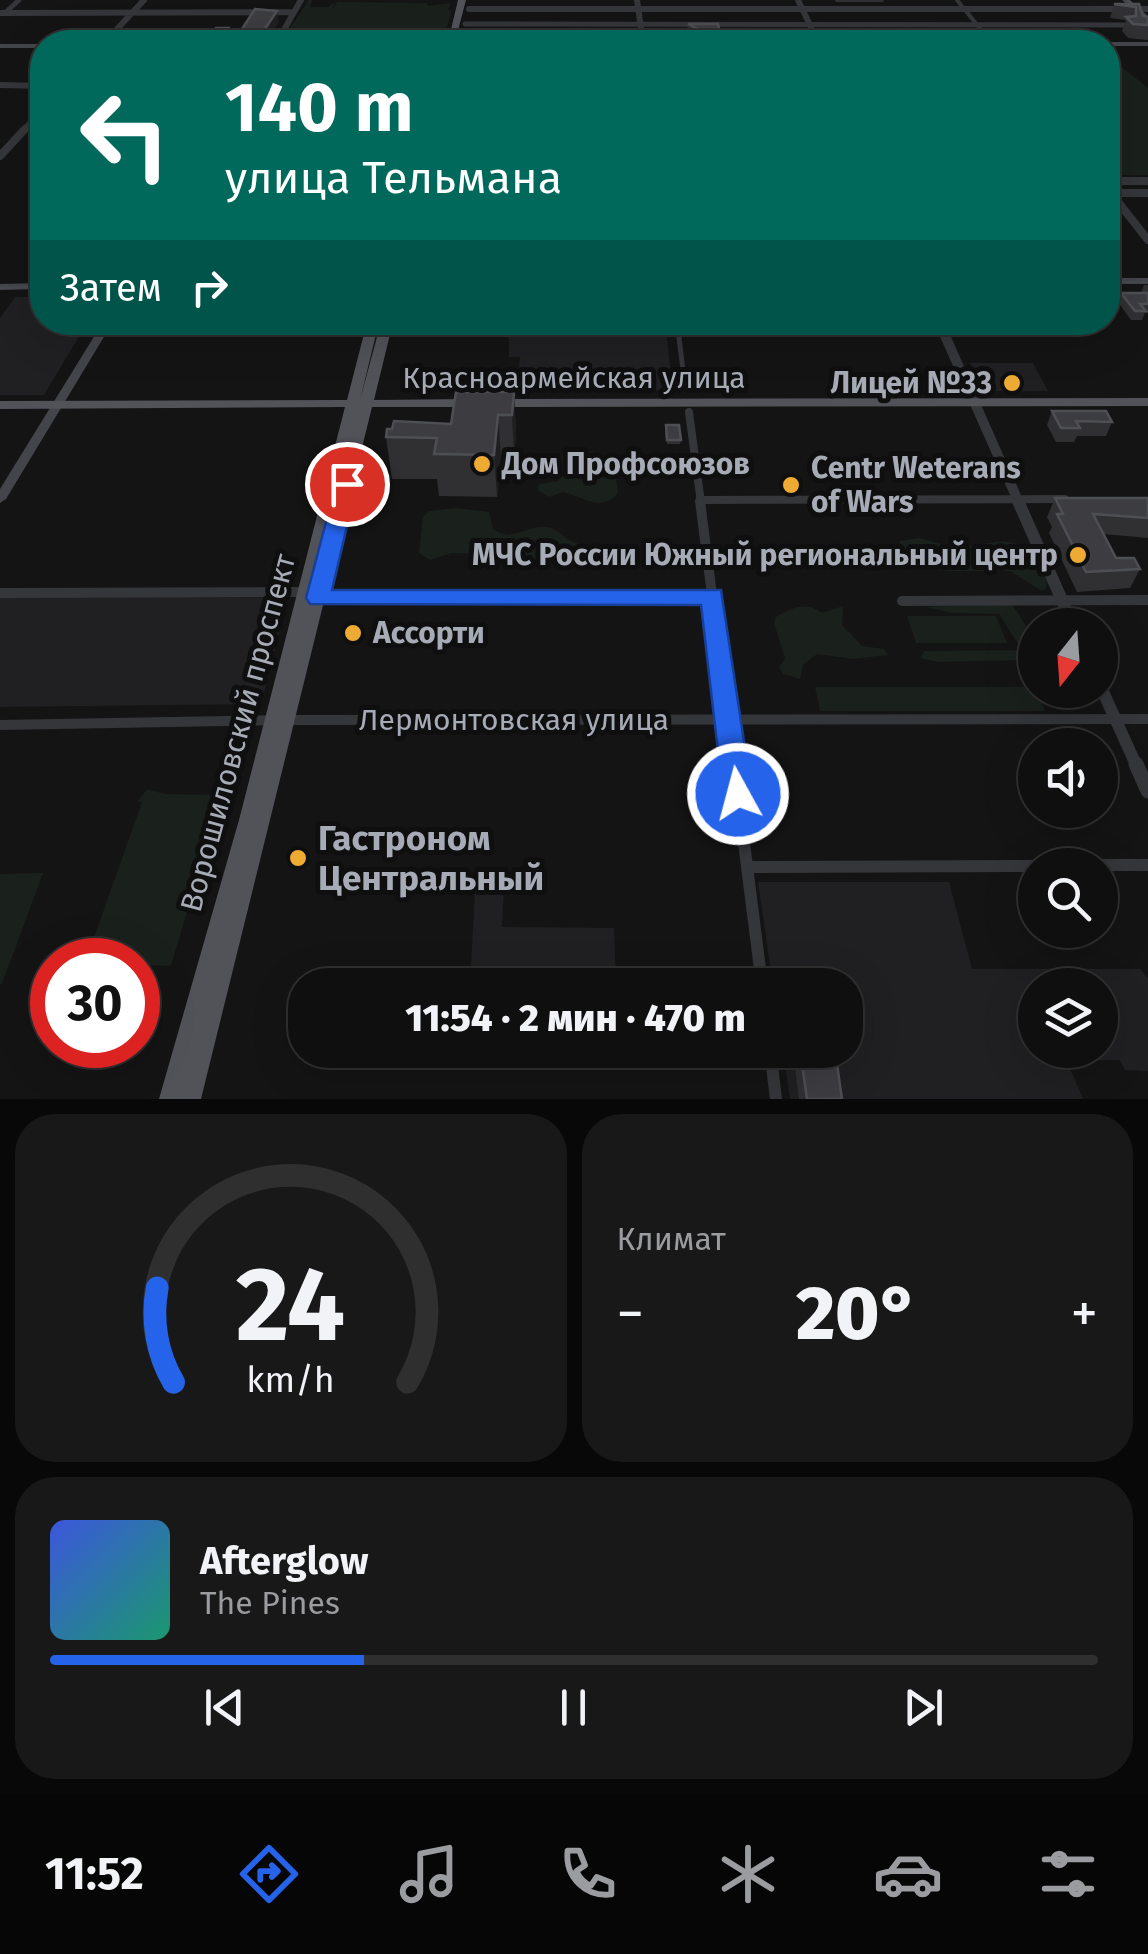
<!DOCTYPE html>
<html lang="ru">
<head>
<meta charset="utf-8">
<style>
  :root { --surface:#0f0f10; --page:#181819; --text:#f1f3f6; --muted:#9b9c9f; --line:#2f2f30; --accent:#2563eb }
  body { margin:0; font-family:"Fira Sans",sans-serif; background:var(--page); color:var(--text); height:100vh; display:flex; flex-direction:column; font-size:38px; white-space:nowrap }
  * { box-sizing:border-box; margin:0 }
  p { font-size:32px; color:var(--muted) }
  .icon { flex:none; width:55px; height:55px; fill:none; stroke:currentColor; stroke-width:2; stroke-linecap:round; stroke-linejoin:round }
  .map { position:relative; height:1099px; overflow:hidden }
  .panel { display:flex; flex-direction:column; gap:15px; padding:15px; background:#080809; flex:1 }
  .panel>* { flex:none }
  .banner { position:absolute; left:30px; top:30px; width:1090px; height:305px; border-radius:40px; box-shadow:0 10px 40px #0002,0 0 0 2px var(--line); background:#00695c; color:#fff; overflow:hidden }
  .needle { width:65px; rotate:197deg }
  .fabs { position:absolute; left:1018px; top:608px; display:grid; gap:20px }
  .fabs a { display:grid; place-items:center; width:100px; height:100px; border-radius:50%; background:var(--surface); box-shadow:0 10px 40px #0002,0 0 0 2px var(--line); font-size:50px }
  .speed { position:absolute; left:30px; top:938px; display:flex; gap:20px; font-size:50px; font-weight:700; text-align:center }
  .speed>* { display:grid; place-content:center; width:130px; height:130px; border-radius:50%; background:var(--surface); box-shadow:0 10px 40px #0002,0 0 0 2px var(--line); line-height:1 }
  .speed .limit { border:15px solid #d22; background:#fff; color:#111 }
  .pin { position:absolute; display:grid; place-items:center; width:85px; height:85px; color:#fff; margin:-42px; border:5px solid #fff; border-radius:50%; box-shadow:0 2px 10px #0007 }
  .me { position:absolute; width:110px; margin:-55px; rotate:353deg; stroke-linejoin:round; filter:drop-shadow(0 0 8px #0008) }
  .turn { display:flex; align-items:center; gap:35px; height:210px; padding:0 30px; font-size:45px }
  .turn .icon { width:130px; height:130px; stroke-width:2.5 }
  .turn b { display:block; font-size:70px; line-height:85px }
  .then { display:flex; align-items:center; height:95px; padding:0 30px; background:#0003; gap:20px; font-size:38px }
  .big { font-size:75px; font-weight:800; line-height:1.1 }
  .panel .tile { flex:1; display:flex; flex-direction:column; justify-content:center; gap:15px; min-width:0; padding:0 35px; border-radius:40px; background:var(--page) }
  .panel .dial { align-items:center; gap:0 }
  .dial svg { height:260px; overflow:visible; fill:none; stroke:var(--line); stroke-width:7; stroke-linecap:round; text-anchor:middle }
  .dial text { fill:var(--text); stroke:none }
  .song { display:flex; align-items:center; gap:30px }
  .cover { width:120px; height:120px; border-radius:15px; background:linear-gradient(135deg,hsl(230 70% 55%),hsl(160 70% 35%)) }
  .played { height:10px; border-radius:5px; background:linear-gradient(90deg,var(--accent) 30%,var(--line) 30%) }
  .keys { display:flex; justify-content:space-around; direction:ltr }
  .heat { display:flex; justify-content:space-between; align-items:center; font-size:55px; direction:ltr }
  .panel .tiles { flex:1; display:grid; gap:15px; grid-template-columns:1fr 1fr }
  .tile:last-child { grid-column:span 2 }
  .trip { position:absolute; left:288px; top:968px; width:575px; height:100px; border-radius:40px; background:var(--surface); box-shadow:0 10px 40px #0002,0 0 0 2px var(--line); font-weight:800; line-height:100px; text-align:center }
  .dock { display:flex; height:160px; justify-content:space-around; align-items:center; background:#060606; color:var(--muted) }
  .dock .icon { width:70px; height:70px }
  .dock .current { color:var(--accent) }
  .dock b { font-size:45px; color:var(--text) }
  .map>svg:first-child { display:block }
  .built { fill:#202022; fill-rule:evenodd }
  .green { fill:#1a201b }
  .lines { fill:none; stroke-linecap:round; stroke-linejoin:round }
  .pedestrian-far1 { stroke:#35363a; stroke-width:4 }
  .pedestrian { stroke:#35363a; stroke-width:5 }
  .minor-far3 { stroke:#35363a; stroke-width:5 }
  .minor-far2 { stroke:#35363a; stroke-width:8 }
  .minor-far1 { stroke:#35363a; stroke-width:10 }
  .minor { stroke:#35363a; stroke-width:12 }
  .tertiary-far4 { stroke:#35363a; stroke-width:6 }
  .tertiary-far3 { stroke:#35363a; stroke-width:8 }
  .tertiary-far2 { stroke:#35363a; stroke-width:10 }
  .tertiary-far1 { stroke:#35363a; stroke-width:12 }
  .tertiary { stroke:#35363a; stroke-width:15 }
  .secondary { fill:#43454a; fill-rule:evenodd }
  .primary { fill:#515359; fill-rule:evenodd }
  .tram { stroke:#484a4f; stroke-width:2.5 }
  .wall { fill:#303033 }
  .shaded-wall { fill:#1f1f21 }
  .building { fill:#3d3d41; stroke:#4d4f53; stroke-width:2.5 }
  .route { fill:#2563eb; stroke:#184099; stroke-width:2.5 }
  .poi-dot { fill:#eeab34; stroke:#0f0f10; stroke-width:4 }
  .labels { text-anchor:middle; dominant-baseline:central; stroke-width:10; stroke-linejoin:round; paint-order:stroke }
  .street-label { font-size:30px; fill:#a6abb6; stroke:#0f0f10 }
  .poi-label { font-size:30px; font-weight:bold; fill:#a6abb6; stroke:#0f0f10; text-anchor:start }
  .near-poi-label { font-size:35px; font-weight:bold; fill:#a6abb6; stroke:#0f0f10; text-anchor:start }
</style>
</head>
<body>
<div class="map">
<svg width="1148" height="1099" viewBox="0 0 1148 1099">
  <rect width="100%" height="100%" fill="#141415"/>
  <!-- built -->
  <path class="built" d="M15,297H42V322L87,323L44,395H0V318Z
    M490,323H665L673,390H517L520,357H509V332H489Z
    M970,363H1033L1048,391H984Z
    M0,596L288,598L261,704L0,707Z
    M497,870L504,883L502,927L614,928L616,985H470L476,871Z
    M758,882H949L972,969H1140L1148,978V1071L1125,1070L1120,1060L1067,1061L1083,1099H790L783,1050H845V985H773ZM1035,985H1100V1050H1035Z"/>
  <!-- green -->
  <path class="green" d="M309,0H312L310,7H328L335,2L332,10L337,2L428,3L427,6L451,3L448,10H452L443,42H280Z
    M1108,56L1148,88V175H1108Z
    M589,452L620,457L615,470L618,493C602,513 584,497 563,492L549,497L538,490L539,484L558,481L561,470L554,456Z
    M456,508L489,512L493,529C514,543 525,525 546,527C559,528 564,539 573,542C578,544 583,544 588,547L584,557L578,560L535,561L515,555L452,553L430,560L419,553L423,517L429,511Z
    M919,538C931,541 944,546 957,546C996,547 1013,526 1040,568C1045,577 1048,579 1046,589L1042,591L1010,571H948L906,565L898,552L900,541Z
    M1009,603C1023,615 1035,642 1035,660L938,662L920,658L924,651L1022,650L999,614L952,613L926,607Z
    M843,606L842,625L862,646L884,649L888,655L853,659L817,654L803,665L800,679L783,674L779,667L785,659L774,623L776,617C791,608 807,601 822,613Z
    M996,616L1007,643H916L907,616Z
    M815,687H1035L1045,711H820Z
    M147,789L165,794L222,795L172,962L170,966L138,965V960H86L142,802L138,801Z
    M43,873L2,984H0V874Z"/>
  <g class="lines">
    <!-- pedestrian-far1 -->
    <path class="pedestrian-far1" d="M957,0L991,42"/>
    <!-- pedestrian -->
    <path class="pedestrian" d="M677,322L685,386"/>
    <!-- minor-far3 -->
    <path class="minor-far3" d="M5,13L19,0
      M465,24L1127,25"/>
    <!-- minor-far2 -->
    <path class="minor-far2" d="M689,412L701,503
      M700,500L1065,499"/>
    <!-- minor-far1 -->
    <path class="minor-far1" d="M700,501L734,767
      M0,593L304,592
      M318,598L712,597
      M902,601L1148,600
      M0,725L288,720L1148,719"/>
    <!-- minor -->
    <path class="minor" d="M734,764L762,985
      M1100,865H1148
      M747,867L1035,866
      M770,1050L776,1099"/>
    <!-- tertiary-far4 -->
    <path class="tertiary-far4" d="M637,0L643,42
      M798,0L818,42
      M469,9H1148
      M0,13L294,12
      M105,42L144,0
      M277,42L301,0
      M0,85L42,86
      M23,131L42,110"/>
    <!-- tertiary-far3 -->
    <path class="tertiary-far3" d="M0,156L25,129
      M1108,181H1148
      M1108,193H1148
      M1111,193L1148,240"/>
    <!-- tertiary-far2 -->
    <path class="tertiary-far2" d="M939,322L1019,503"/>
    <!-- tertiary-far1 -->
    <path class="tertiary-far1" d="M1018,501L1073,625
      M1100,685L1137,767"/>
    <!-- tertiary -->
    <path class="tertiary" d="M1136,764L1148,791"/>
    <!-- secondary -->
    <path class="secondary" d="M1122,0H1128L1148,18V23Z
      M1106,42H1148V46H1108Z
      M0,44H42V48H0Z
      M1108,278H1148V284H1108Z
      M42,283V289L0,290V284Z
      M103,322H113L6,499L0,503V489Z"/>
    <!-- primary -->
    <path class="primary" d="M458,0H466L455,42H448Z
      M367,322H379L360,400L381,322H393L374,400L471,399L477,403L471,407H372L201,1099H159L239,820L345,407L0,409V401L347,400Z
      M1148,398V406L494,407L488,403L494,399Z"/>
    <!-- tram -->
    <path class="tram" d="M1128,0L1148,18
      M1108,282H1148
      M0,288L42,287"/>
  </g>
  <!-- wall -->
  <path class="wall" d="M835,0H884L883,2H836Z
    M1114,4H1139L1143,16L1148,17V40L1128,38L1122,31L1126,20L1110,18Z
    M279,22L265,42H242L240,32Z
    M688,24L720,32L719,42H649L650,31L687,35Z
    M1144,285H1148V313H1145L1142,320H1131L1118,302L1121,293H1141Z
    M853,322H875L871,337H858Z
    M514,392L516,433L514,457L501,456L497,497L439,496L437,479H392L386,437L451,424Z
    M1052,411L1112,422L1106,436H1077L1074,442H1056L1047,425Z
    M666,425L681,440L680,444H667Z
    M1055,498H1148V538L1104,534L1116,558L1140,569L1130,588L1077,592L1049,533L1052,527L1047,517Z
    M793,1050H835L842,1099H799Z"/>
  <!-- shaded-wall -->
  <path class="shaded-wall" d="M277,11L279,22L265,42L263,32Z
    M228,28L230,38L227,42H218Z
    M514,392L516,433L514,457L512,415Z
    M498,415L501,456L497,497L494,455Z"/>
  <!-- building -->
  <path class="building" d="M1114,4H1139L1143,16L1148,17V25L1133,24L1126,17L1136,16V7Z
    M255,9L277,11L263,32H240Z
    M688,24H718L720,32L717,33L719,40Z
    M216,28H228L218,42H180H207Z
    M467,31L505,32L503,42H464Z
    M650,31H686L689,39H666L667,42H652Z
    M829,31L881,32L886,42H835Z
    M1121,293H1148V304H1140L1146,311H1135Z
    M456,392H514L512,415H498L494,455L434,454L437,438L386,437L387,429H392L394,421L451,424Z
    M1052,411H1106L1112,422L1076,421L1080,428H1061Z
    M666,425H679L681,440H667Z
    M1055,498H1148V518L1093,514L1116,558H1134L1140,569L1086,572L1057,514H1063Z
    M800,1050H835L842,1099H807Z"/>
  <!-- route -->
  <path class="route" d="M347,477L357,484L332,590H721L752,794L747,802L738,806L728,802L723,794L701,605L310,604L306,598L336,484Z"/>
  <!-- markers -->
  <g class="poi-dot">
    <circle cx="1012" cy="383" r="10"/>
    <circle cx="482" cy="464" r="10"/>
    <circle cx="791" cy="485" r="10"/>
    <circle cx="1078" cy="555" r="10"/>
    <circle cx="353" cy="633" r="10"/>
    <circle cx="298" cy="858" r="10"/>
  </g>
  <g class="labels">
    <!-- street labels -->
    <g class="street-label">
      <text x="574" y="378">Красноармейская улица</text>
      <text x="514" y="720">Лермонтовская улица</text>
      <text transform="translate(238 733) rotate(-75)">Ворошиловский проспект</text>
    </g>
    <!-- poi labels -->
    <g class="poi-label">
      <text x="992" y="383" text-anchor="end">Лицей №33</text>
      <text x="502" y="464">Дом Профсоюзов</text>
      <text x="811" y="468">Centr Weterans<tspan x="811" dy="34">of Wars</tspan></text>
      <text x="1058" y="555" text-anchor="end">МЧС России Южный региональный центр</text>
      <text x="373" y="633">Ассорти</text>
    </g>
    <!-- near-poi labels -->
    <g class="near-poi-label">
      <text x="318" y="838">Гастроном<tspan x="318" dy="40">Центральный</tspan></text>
    </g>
  </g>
</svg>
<div class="fabs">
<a><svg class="needle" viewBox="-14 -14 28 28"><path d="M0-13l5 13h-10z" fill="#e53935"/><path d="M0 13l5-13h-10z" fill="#9b9c9f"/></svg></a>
<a><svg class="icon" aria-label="sound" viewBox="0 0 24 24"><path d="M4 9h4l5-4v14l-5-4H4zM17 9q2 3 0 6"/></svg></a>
<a><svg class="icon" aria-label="search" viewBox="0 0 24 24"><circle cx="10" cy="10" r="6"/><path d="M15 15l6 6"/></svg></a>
<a><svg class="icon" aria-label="layers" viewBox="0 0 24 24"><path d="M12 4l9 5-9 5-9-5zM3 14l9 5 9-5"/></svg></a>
</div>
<div class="speed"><div class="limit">30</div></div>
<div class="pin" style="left:347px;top:484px;background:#d93025"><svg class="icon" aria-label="arrive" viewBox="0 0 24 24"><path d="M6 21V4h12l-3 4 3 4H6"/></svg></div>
<svg class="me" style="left:738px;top:794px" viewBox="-20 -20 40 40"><circle r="17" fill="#2563eb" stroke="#fff" stroke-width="3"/><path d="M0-11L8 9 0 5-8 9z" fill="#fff"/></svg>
<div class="trip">11:54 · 2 мин · 470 m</div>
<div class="banner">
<div class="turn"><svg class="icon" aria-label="left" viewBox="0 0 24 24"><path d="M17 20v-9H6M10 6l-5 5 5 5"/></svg><div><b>140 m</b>улица Тельмана</div></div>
<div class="then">Затем<svg class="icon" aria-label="right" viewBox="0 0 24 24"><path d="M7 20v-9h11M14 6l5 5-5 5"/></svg></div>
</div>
</div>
<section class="panel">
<div class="tiles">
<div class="tile dial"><svg viewBox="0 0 100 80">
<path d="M14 69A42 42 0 1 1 86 69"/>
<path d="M14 69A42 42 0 0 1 9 40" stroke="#2563eb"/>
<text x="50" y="56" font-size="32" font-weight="700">24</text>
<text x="50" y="72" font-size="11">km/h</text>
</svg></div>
<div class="tile"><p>Климат</p>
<div class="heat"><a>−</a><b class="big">20°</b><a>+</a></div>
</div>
<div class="tile">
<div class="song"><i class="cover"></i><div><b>Afterglow</b><p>The Pines</p></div></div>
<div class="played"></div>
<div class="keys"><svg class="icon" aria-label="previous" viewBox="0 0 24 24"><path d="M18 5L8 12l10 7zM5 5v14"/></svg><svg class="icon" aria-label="pause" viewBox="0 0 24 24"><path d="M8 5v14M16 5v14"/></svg><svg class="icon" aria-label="next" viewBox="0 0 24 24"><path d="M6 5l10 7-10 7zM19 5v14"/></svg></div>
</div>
</div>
</section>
<nav class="dock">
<b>11:52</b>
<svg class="icon current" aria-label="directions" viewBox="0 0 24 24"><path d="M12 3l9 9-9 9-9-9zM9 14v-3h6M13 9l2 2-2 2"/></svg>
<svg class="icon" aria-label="music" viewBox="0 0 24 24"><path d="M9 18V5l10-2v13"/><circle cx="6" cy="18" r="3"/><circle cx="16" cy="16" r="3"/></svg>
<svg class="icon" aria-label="phone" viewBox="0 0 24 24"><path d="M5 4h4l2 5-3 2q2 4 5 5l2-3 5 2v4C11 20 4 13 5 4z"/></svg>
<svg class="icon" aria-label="climate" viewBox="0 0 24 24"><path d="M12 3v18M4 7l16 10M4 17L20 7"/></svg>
<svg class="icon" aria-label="car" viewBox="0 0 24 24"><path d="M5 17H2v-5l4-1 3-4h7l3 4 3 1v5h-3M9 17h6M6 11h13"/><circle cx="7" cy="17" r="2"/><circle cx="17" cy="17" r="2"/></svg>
<svg class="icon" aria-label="filters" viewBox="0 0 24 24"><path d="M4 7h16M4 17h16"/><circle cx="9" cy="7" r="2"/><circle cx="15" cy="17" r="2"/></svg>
</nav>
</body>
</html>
